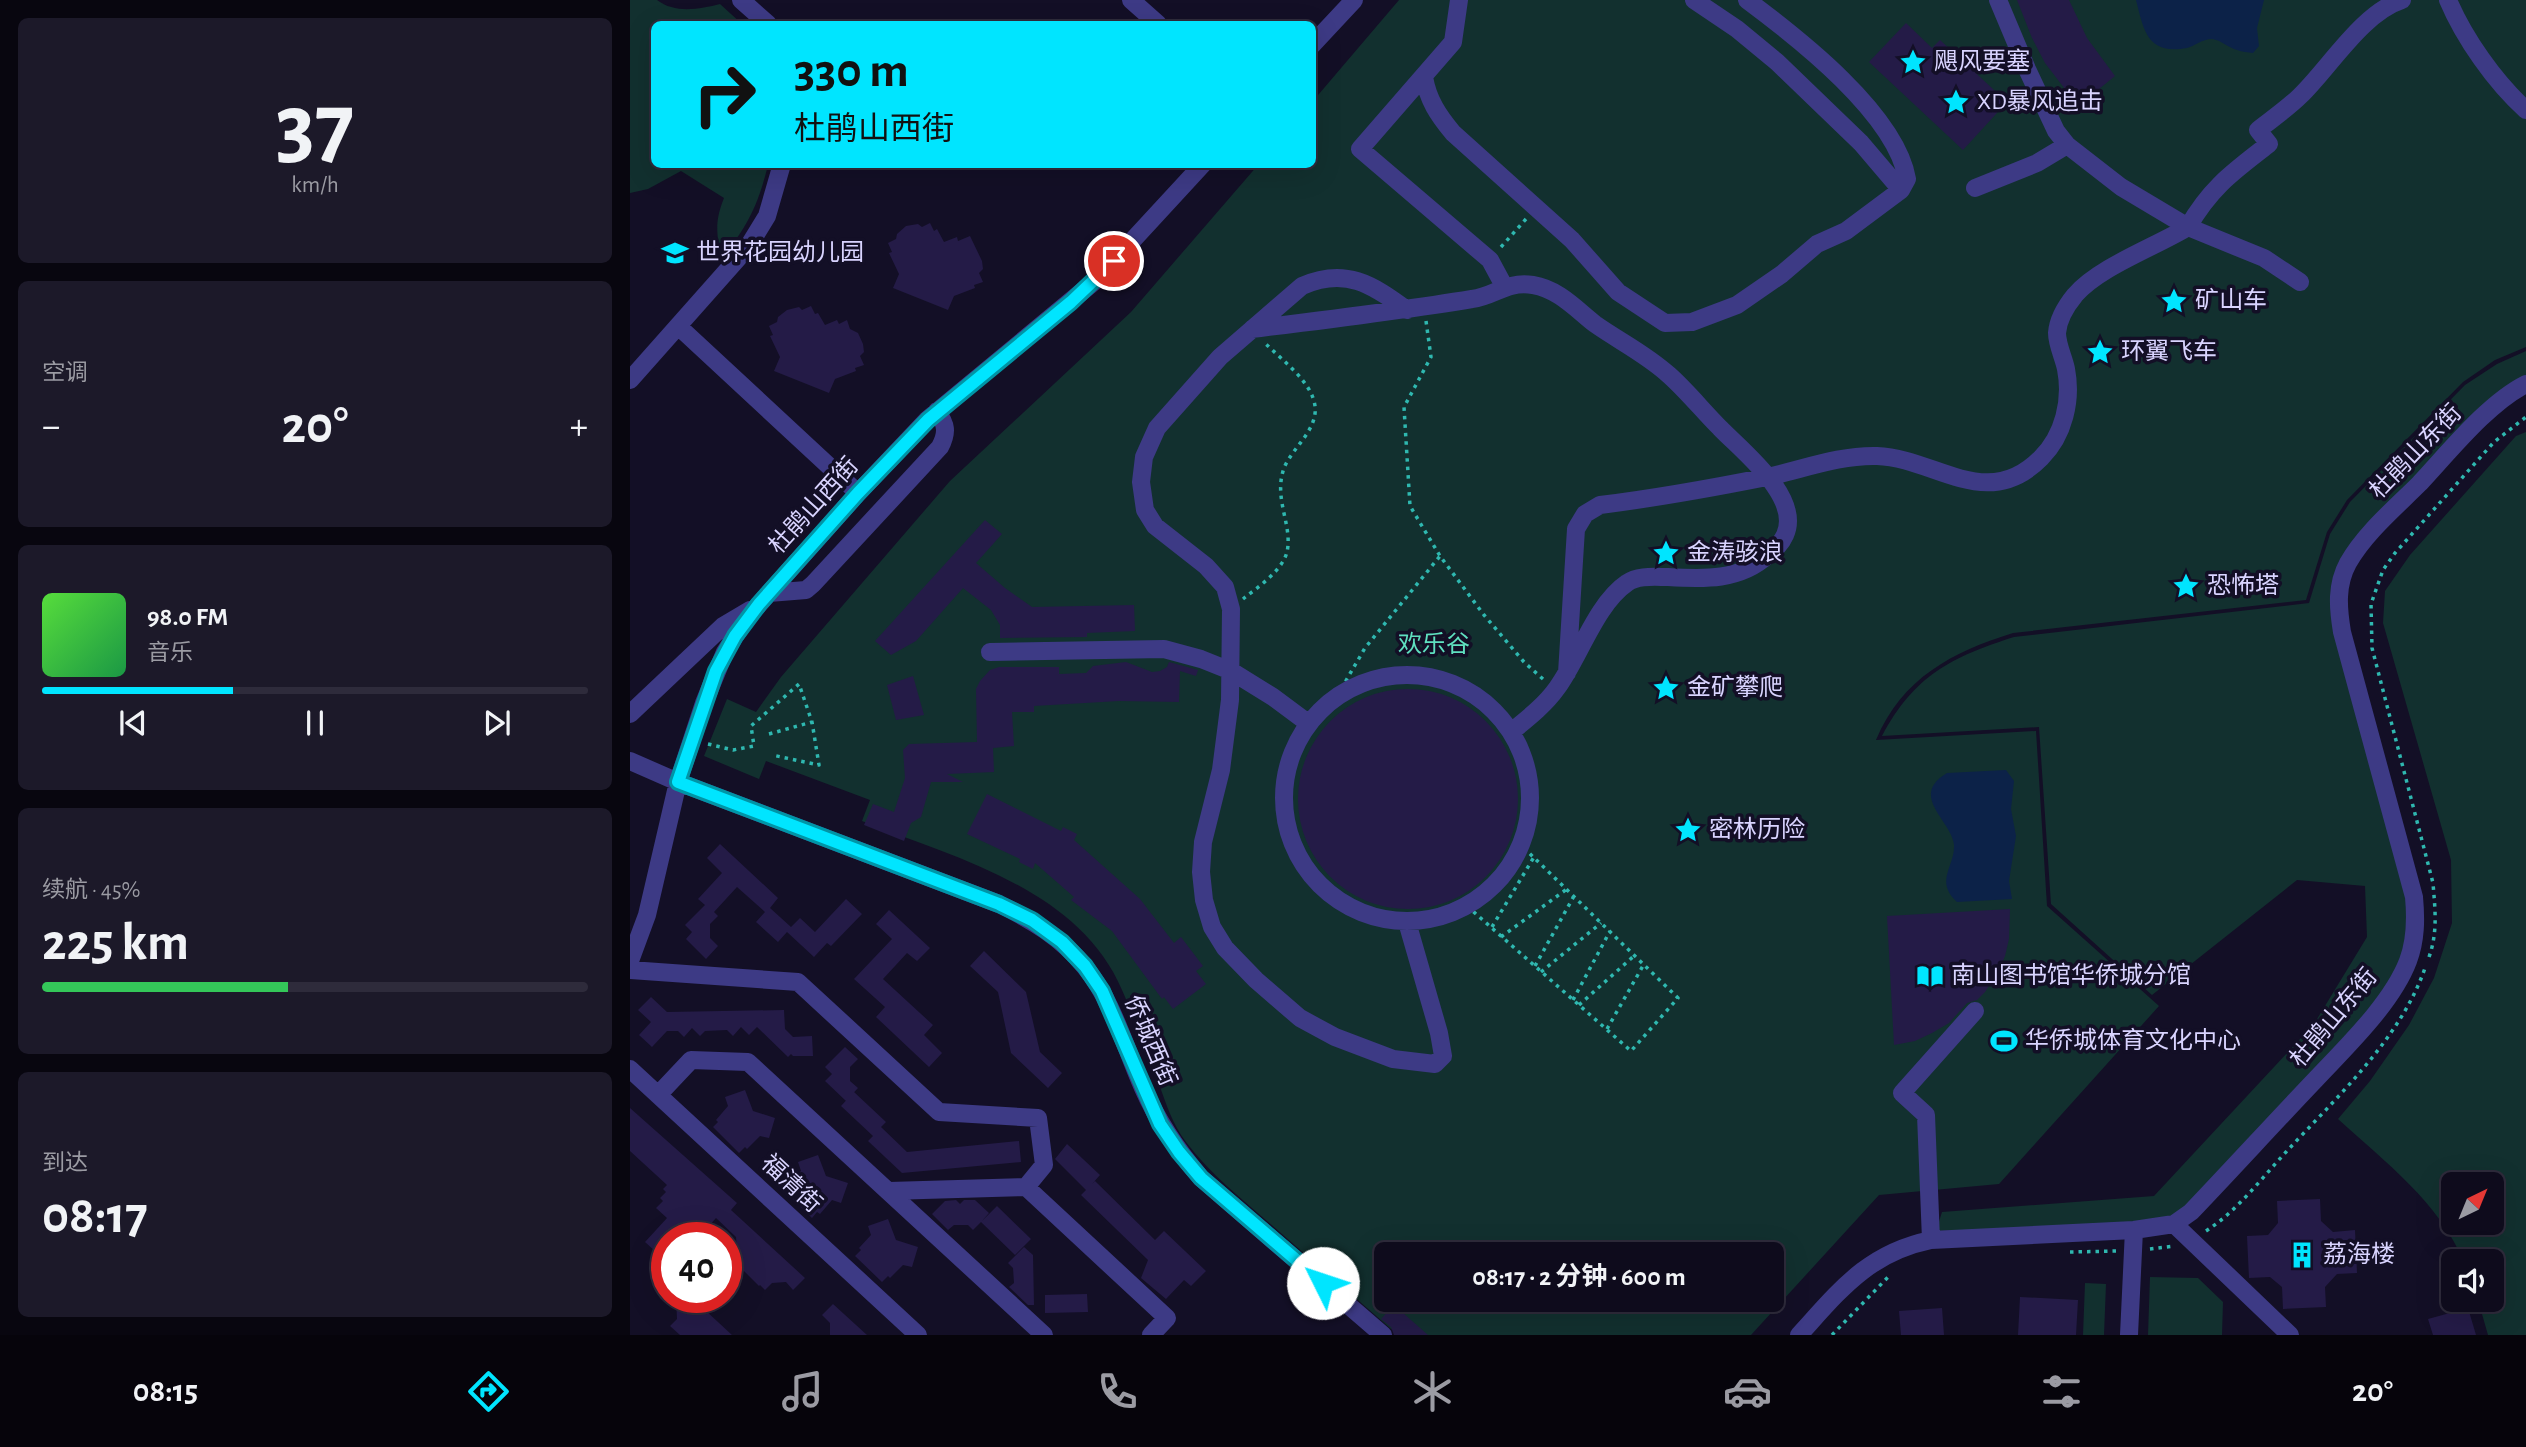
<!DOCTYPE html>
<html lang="zh">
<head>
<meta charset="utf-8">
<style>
  :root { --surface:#0e0b1c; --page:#1c1929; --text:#f1f3f6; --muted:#9b9ba3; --line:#2e2b3b; --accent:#00e5ff }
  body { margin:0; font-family:"Alegreya Sans","Noto Sans SC",sans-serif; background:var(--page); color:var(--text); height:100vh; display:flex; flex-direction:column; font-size:26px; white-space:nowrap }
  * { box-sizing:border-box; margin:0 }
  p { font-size:23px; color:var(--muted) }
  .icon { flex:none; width:38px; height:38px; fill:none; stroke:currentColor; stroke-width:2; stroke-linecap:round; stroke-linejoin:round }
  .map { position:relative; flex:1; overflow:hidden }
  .details { display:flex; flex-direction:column; gap:18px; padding:18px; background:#08060f; width:630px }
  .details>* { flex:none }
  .top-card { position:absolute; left:21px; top:21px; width:665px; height:147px; border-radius:10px; box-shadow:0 7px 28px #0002,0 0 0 2px var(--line); background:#00e5ff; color:#111; overflow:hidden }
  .needle { width:46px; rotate:43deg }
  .fabs { position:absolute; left:1811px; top:1172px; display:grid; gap:14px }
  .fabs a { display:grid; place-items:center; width:63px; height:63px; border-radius:10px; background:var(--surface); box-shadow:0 7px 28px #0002,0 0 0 2px var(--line); font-size:35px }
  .speed { position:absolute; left:21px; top:1222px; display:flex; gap:14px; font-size:35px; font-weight:700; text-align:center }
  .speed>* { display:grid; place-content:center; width:91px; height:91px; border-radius:50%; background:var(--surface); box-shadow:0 7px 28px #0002,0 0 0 2px var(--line); line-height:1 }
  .speed .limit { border:10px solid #d22; background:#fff; color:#111 }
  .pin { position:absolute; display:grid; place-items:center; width:60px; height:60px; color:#fff; margin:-30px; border:4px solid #fff; border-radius:50%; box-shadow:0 2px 7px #0007 }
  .me { position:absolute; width:77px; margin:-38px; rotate:311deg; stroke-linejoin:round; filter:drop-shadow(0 0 5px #0008) }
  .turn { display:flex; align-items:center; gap:24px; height:147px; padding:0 28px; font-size:32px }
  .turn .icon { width:91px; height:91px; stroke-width:2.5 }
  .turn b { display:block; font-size:49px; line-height:60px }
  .big { font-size:52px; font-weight:700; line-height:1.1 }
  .details .card { flex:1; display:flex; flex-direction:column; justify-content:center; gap:10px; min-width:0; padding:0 24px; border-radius:10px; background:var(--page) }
  .details .dial { align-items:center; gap:0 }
  .dial b { font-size:91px; line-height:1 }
  .song { display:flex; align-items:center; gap:21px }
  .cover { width:84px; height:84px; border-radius:10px; background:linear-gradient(135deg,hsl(110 70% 55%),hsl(140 70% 35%)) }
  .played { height:7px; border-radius:4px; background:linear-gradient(90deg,var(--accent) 35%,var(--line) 35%) }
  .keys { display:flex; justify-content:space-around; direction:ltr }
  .heat { display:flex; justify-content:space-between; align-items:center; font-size:38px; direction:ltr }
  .charge { height:10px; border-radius:5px; background:linear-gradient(90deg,#34c759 45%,var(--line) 0) }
  .trip { position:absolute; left:744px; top:1242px; width:410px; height:70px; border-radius:10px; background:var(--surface); box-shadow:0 7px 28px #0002,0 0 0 2px var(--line); font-weight:700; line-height:70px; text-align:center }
  .tabs { display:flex; height:112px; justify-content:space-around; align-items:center; background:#06040b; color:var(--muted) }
  .tabs .icon { width:49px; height:49px }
  .tabs .active { color:var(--accent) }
  .tabs b { font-size:32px; color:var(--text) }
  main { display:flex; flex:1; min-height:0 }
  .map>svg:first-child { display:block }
  .green { fill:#12302f; fill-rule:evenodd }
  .water { fill:#0c2248 }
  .building { fill:#241b47 }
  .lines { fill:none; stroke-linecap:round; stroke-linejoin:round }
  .path { stroke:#2fb8b0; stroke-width:3.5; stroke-dasharray:3.5 5; stroke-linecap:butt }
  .minor { stroke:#3d3a85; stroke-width:18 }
  .route-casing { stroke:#0095a6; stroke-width:18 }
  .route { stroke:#00e5ff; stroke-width:12 }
  .labels { text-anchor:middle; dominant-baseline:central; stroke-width:7; stroke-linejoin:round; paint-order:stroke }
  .poi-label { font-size:24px; fill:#d9d4ff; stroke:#130f26; text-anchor:start }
  .street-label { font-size:24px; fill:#d9d4ff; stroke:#130f26 }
  .park-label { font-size:24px; fill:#5fe0c0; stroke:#130f26 }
</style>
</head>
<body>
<main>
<section class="details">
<div class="card dial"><b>37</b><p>km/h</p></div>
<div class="card"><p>空调</p>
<div class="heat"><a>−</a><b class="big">20°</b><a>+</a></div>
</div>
<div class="card">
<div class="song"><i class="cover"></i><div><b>98.0 FM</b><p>音乐</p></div></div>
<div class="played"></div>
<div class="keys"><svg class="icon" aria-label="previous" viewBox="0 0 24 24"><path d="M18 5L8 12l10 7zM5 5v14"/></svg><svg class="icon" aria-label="pause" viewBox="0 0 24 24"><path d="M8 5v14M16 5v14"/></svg><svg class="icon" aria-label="next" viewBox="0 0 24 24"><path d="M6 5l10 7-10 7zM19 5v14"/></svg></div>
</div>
<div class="card"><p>续航 · 45%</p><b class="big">225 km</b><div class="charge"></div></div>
<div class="card"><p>到达</p><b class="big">08:17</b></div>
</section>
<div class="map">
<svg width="1896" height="1335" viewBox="0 0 1896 1335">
  <rect width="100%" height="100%" fill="#130f26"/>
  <!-- green -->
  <path class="green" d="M0,0H27C45,14 70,9 90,4L112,24H24V164L138,165C128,205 118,226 91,259C87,233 84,223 94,198L51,171L18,189L0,193Z
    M769,0H1896V347L1865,360L1833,382L1717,500L1697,532L1676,600L1383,633C1322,652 1272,678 1246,740L1406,731L1417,906L1529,1006L1369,1184L1249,1195L1121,1335H768C727,1299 685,1263 644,1227C613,1200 580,1174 556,1142C543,1125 536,1104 529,1084C517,1053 506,1021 492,990C449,889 326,858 232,821L240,800L136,761L129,779L74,756L97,699L126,712L151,677L320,481L501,312L628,165L682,164L683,101ZM756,1255H1141V1300H756Z
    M1896,351V380L1707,577L1776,876L1781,932L1756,992L1542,1220L1503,1226L1306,1231L1312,1212L1524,1196L1684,1024L1737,937L1735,886L1667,880L1522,995L1421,904L1409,727L1252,736C1284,676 1321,657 1384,637L1679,603L1700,534L1720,502L1835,385L1867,364Z
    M1896,432V1335H1858L1848,1300H1862V1262H1834C1809,1202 1755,1162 1708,1119L1740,1081L1779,1025L1804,978L1822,923L1821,860L1753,623L1755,591L1780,555L1886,436ZM1824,1185H1862V1223H1824Z
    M1520,1277L1568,1278L1593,1302L1592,1335H1518Z
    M1455,1283L1476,1284L1474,1335H1453Z"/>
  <!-- water -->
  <path class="water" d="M1506,0H1634L1627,28L1629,46L1623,53C1618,52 1612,52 1607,50C1599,48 1591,40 1582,39C1572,39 1565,46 1557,48C1517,55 1514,31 1506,0Z
    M1376,770L1384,781L1381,809L1386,836L1379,881L1382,899L1327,902C1304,881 1325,867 1324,845C1322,821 1278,796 1317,773Z"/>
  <!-- building -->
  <path class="building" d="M1387,0H1439L1457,38L1485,76L1448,106L1415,63L1402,38Z
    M1276,23L1302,48L1310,40L1377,102L1333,150L1239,62Z
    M300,223L304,231L307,229L314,242L327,237L328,241L340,236L352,261L353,269L349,273L353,282L344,285L345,288L324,296L318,310L263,288L269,274L259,253L262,252L258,243L266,239L267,234L276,226L288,224L292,227Z
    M181,306L185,314L188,313L195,325L207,320L209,324L217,320L220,329L228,333L233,344L234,352L230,356L234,365L225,368L226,371L205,379L199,393L144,371L150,357L140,336L143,335L139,326L147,322L148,317L157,310L169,307L172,310Z
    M355,520L372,534L346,563L375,588L402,607L504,605L505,631L457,633V637L370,638V625L361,610L333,588L286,641L261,655L245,641Z
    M496,662L522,672L530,671L537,667L539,662L568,670L566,676L550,671L549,702L489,701L404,706V712H382L384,746L363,748L364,772L317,774L333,782H301L291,817L281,823L274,841L234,825L243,804L264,812L275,778L273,750L279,744L347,742L346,689L350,681L360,670L369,667H429V674L456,673L463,666Z
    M283,676L294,715L266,720L257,685Z
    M668 799a110 110 0 1 1 220 0a110 110 0 1 1-220 0Z
    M357,794L431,831L433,827L447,834L444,840L510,899L544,943L551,937L573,966L566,971L576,984L543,1009L534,997L532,999L482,931L441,900L444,897L405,863L403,869L389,862L390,859L337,834Z
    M90,844L148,898L140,908L161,927L170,918L185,932L216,899L232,914L201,946L197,943L184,957L157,932L148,942L126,922L135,912L107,887L84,912L88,916L80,924V938L88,946L76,959L56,939L62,932L55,925L75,905L68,899L92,873L77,858Z
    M1380,909L1379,939L1375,956L1367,974L1355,992L1347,1000L1337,1003L1319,1023L1302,1033L1285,1041L1264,1045L1257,916Z
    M259,910L300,948L287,961L277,953L253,979L303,1025L294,1035L312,1053L299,1067L246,1017L255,1007L224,979L262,939L246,924Z
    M354,951L396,992L410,1052L432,1073L418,1088L381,1053L368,992L340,966Z
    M21,997L37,1012L154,1010L155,1029L163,1037L182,1036L183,1056H163L161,1054L158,1057L127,1027L119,1035L111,1027L103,1036L97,1030L75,1031L70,1036L62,1028L54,1037L48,1031H37L22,1047L9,1035L21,1022L8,1010Z
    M215,1047L228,1059L220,1067V1081L228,1088L216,1101L195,1081L202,1074L195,1067Z
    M115,1090L123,1111L145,1118L139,1138L130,1136L117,1149L115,1147L109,1153L83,1127L88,1122L86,1120L98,1106L95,1097Z
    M224,1092L256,1122L251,1127L277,1152L389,1141L391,1162L272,1173L238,1141L243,1136L211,1106Z
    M0,1108L107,1203L101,1210L175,1278L163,1290L156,1282L142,1283L135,1290L130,1285L129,1286L100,1257L107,1251L106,1237L86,1218L69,1237H37V1262L15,1242L37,1218L26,1208L33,1201L30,1198L36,1192L33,1189L37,1185L0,1151Z
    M437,1144L470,1175L462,1184L465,1181L525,1240L534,1231L576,1271L561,1286L554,1280L536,1299L511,1278L518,1260L451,1195L456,1190L425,1159Z
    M188,1155L196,1176L218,1183L211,1203L202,1200L190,1214L187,1212L182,1218L155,1192L161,1186L158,1184L171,1171L168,1162Z
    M1690,1199L1691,1221L1703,1232L1725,1230L1727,1273L1707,1274L1695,1287L1696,1307L1653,1309L1652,1287L1640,1277L1619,1278L1617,1236L1638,1235L1648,1223L1647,1201Z
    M326,1200L330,1204L334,1200H345L359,1213L352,1221L367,1206L401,1239L385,1255L351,1222L343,1230L338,1225H324L318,1230L302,1214L315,1201Z
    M258,1219L266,1240L288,1247L282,1267L273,1265L260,1278L258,1276L252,1282L225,1256L231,1250L229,1248L241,1235L238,1226Z
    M394,1247L403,1255L404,1305H398L379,1287L384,1283L383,1268L378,1263Z
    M457,1294L458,1312L415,1313V1295Z
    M46,1297H61L102,1335H50L40,1326L47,1319Z
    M1390,1297L1448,1300L1446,1335H1388Z
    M203,1304L237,1335H200V1323L192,1315Z
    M764,1305L798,1335H764L761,1327L751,1319Z
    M1312,1308L1314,1335H1271L1269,1311Z
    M1838,1308L1846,1335H1803L1798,1319Z"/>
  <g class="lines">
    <!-- path -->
    <path class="path" d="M871,247L896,219
      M796,321L801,357L774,407L780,506L810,556L854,615L894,662L914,680
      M613,599C628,587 652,571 657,552C663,525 643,499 654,468C662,448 688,430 685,406C682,382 653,361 636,344
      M707,696L735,648L810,556
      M139,734L182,722
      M78,744L103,750L124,746L121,726L169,684L182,722L189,765L142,755
      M837,906L1001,1051L1048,998L891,845
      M862,927L904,857
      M871,937L937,889
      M1799,957C1808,932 1805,909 1803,883L1742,648L1741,604L1753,570L1765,553L1864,442L1896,417
      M905,966L944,896
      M911,972L971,923
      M943,1000L980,931
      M949,1005L1005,955
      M977,1029L1014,964
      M1576,1231C1607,1211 1631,1179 1656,1152C1706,1098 1771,1038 1795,968
      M1520,1249L1544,1246
      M1440,1252L1488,1251
      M1202,1335L1261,1274"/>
    <!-- minor -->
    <path class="minor" d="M111,0L138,24
      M501,0L528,24
      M829,0L823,42L730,149L860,260L874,286
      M1064,0L1107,29L1147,62L1231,143L1271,190
      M1368,0L1397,69L1426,131L1437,145L1491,187L1558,227C1581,187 1603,172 1639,144L1628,130C1642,119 1658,108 1670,96C1700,67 1732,13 1772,0
      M1818,0C1834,38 1865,82 1896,110
      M682,45L724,0
      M794,77C798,100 808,115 823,133L942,240L988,292L1035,323L1062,322L1107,305L1152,274L1187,244L1216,231L1271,190L1277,179C1266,114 1168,38 1117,0
      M1345,188L1407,163L1437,145
      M48,326L228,493
      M622,329C695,320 769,311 842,299C866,296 875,281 903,285C928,289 946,309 965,324C989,341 1016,354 1039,375C1057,391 1073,411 1090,428C1112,451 1172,497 1155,535C1151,544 1145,549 1138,555C1110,581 1074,579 1038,577C1025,577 1008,575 997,583C966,604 949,658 927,688C915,705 897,719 881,732
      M0,380L118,247L137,216L152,164
      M139,593L176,590L183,584L310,447C318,432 316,424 307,411
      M360,652L534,649L571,659L601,671L643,697L678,723
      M937,673L946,529L955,514L970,505C1026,498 1082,488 1137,477C1174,469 1209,455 1247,456C1305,458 1357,513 1411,458C1434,435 1442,400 1436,369C1434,358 1427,345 1427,333C1428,319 1436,306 1445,295C1469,267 1525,247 1558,227L1634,258L1670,282
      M654 798a123 123 0 1 1 246 0a123 123 0 1 1-246 0Z
      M0,714L93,626L120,610
      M0,761L48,782L369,904C402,920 432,938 455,967C483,1001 495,1048 513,1088C528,1122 547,1150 571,1178L753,1335
      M777,922L809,1033L813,1056L805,1064L763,1059L705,1037L670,1018L626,980L595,948L582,927L574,900L571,872L573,842L591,770L600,700L601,609L595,587L576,566L525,526L515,510L511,482L514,457L527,428L590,357L672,286C715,267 742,284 777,310
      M0,961L17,915L48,782L74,703L95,652L116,619L228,493L297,420L466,280L573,164
      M0,970L168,982L309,1112L408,1118L414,1165L396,1187
      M0,1069L288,1335
      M28,1095L61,1060L118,1062L414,1335
      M259,1191L396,1187L537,1318L521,1335
      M1544,1224L1660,1335
      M1301,1240L1296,1115L1272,1093L1345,1011
      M1169,1335C1210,1290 1238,1253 1301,1240L1504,1230L1544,1224L1561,1212C1603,1168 1644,1123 1686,1079C1717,1046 1762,1003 1778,961C1786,940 1786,919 1784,897L1712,632C1708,608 1706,585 1718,563C1735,533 1765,508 1790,483C1819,452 1858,403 1896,384
      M1499,1335L1504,1230"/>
  </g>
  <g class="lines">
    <!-- route casing -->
    <g class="route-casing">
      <path id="route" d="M484,261L441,302L298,420L228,493L129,604L105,636L86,671L48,782L369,904L402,920L432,942L455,966L472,991L530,1124L549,1152L571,1178L693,1283"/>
    </g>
    <!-- route -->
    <use href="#route" class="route"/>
  </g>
  <!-- icons -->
  <defs>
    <g id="sight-bare" transform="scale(2.1)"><path d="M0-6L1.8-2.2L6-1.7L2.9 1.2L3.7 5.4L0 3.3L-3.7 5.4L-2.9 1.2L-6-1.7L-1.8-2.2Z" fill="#00e5ff" stroke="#130f26" stroke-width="2.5" paint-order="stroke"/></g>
    <g id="school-bare" transform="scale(2.1)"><path d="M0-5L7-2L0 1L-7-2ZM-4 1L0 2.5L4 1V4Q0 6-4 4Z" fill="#00e5ff" stroke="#130f26" stroke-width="2.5" paint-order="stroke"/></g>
    <g id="library-bare" transform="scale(2.1)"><path d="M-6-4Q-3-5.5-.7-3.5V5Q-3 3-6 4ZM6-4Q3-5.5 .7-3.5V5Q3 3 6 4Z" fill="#00e5ff" stroke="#130f26" stroke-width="2.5" paint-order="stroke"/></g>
    <g id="stadium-bare" transform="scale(2.1)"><path d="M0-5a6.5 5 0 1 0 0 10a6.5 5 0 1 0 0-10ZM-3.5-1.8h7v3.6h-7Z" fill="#00e5ff" stroke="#130f26" stroke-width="2.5" paint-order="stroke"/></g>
    <g id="building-bare" transform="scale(2.1)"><path d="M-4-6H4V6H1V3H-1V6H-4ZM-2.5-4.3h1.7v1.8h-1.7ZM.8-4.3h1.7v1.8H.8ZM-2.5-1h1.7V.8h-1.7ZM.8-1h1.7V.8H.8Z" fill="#00e5ff" stroke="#130f26" stroke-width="2.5" paint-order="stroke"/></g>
  </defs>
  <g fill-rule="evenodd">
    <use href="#sight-bare" x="1283" y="62"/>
    <use href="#sight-bare" x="1326" y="102"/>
    <use href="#school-bare" x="45" y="253"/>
    <use href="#sight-bare" x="1544" y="301"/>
    <use href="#sight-bare" x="1470" y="352"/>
    <use href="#sight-bare" x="1036" y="553"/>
    <use href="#sight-bare" x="1556" y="586"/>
    <use href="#sight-bare" x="1036" y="688"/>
    <use href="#sight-bare" x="1058" y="830"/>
    <use href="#library-bare" x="1300" y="976"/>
    <use href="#stadium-bare" x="1374" y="1041"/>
    <use href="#building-bare" x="1672" y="1255"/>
  </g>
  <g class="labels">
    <!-- poi labels -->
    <g class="poi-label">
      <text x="1304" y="62">飓风要塞</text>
      <text x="1347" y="102">XD暴风追击</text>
      <text x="66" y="253">世界花园幼儿园</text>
      <text x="1565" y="301">矿山车</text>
      <text x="1491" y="352">环翼飞车</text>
      <text x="1057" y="553">金涛骇浪</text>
      <text x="1577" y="586">恐怖塔</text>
      <text x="1057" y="688">金矿攀爬</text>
      <text x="1079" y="830">密林历险</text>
      <text x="1321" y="976">南山图书馆华侨城分馆</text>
      <text x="1395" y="1041">华侨城体育文化中心</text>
      <text x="1693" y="1255">荔海楼</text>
    </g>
    <!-- street labels -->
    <g class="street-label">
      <text transform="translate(1786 452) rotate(-46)">杜鹃山东街</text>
      <text transform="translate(184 506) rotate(-48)">杜鹃山西街</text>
      <text transform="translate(1704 1018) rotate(-50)">杜鹃山东街</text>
      <text transform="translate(520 1041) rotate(67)">侨城西街</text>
      <text transform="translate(161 1184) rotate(43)">福清街</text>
    </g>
    <!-- park labels -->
    <g class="park-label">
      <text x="804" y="645">欢乐谷</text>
    </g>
  </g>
</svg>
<div class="fabs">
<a><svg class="needle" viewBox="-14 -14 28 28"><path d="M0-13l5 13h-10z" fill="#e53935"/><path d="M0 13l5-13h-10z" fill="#9b9ba3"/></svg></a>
<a><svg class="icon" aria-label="sound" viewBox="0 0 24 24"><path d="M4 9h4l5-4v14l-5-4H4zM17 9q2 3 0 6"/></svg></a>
</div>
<div class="speed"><div class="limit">40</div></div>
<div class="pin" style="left:484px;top:261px;background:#d93025"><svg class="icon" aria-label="arrive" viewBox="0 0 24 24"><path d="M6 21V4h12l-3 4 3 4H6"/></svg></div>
<svg class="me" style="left:693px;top:1283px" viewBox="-20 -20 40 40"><circle r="19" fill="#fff"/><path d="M0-13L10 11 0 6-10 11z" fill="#00e5ff"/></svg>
<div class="trip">08:17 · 2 分钟 · 600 m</div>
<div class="top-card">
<div class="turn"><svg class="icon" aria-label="right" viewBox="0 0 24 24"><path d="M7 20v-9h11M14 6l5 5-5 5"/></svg><div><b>330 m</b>杜鹃山西街</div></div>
</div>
</div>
</main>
<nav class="tabs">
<b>08:15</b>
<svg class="icon active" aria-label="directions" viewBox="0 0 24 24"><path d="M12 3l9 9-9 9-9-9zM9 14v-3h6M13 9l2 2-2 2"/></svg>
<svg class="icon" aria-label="music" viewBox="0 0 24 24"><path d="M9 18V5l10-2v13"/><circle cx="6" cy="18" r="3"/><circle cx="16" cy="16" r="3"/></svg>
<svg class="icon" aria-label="phone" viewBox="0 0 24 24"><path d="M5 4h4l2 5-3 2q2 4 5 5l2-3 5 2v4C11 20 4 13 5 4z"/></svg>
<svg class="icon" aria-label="climate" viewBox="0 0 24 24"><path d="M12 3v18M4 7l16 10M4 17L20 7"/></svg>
<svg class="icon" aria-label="car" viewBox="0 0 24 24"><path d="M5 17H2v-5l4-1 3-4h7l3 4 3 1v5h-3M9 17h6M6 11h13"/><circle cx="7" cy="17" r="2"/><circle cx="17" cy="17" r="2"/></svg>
<svg class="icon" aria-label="filters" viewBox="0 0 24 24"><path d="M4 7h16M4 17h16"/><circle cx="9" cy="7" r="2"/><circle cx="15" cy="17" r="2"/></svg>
<b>20°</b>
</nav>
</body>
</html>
